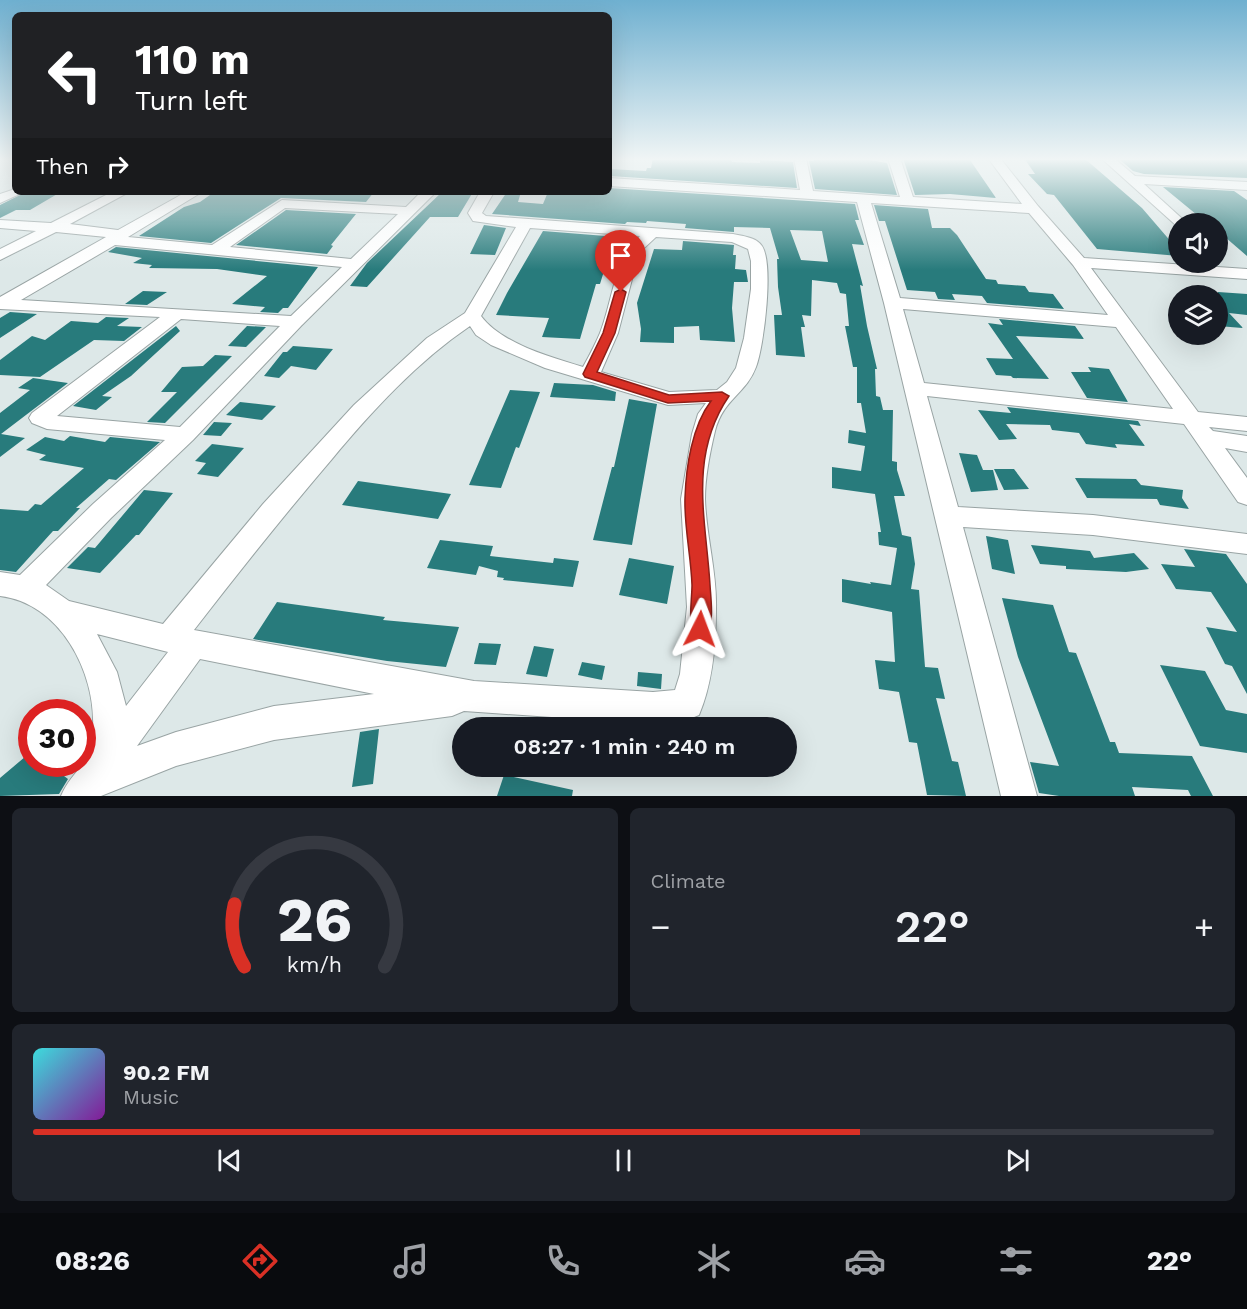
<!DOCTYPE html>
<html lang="en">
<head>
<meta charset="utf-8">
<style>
  :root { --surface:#171b24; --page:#20242c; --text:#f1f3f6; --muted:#9ea1a6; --line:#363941; --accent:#d93025 }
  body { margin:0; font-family:"Work Sans",sans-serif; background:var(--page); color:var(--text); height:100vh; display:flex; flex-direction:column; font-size:22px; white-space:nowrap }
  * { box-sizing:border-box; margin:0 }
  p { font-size:20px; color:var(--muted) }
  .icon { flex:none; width:33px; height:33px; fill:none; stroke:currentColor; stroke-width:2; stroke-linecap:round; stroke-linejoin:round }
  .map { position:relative; height:796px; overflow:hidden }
  .sheet { display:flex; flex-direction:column; gap:12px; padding:12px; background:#0d0f14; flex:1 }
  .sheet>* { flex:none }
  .guide { position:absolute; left:12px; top:12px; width:600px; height:183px; border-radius:9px; box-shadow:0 6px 24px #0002; background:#202124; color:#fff; overflow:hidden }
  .fabs { position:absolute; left:1168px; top:213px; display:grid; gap:12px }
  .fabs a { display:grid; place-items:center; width:60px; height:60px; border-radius:50%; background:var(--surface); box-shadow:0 6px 24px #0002; font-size:30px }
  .speed { position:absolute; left:18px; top:699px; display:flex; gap:12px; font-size:30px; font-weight:700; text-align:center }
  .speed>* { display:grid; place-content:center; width:78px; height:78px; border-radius:50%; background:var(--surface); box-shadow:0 6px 24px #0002; line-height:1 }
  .speed .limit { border:9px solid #d22; background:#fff; color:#111 }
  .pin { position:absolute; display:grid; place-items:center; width:51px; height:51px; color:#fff; margin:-62px -26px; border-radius:50% 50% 50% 0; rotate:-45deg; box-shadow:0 0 6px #0007 }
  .pin .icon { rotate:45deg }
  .me { position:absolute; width:66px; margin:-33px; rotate:3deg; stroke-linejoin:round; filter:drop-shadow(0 0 4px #0008) }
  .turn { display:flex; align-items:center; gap:21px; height:126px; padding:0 24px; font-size:27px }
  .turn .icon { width:78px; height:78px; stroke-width:2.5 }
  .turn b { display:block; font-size:42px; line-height:51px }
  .then { display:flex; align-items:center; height:57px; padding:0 24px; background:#0003; gap:12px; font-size:22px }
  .big { font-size:45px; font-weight:600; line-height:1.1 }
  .sheet .card { flex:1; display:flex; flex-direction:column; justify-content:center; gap:9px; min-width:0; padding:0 21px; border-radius:9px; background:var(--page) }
  .sheet .dial { align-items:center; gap:0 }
  .dial svg { height:156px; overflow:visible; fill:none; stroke:var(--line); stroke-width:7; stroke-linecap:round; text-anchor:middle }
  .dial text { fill:var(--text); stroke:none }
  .song { display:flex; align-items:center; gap:18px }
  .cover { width:72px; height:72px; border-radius:9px; background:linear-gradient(135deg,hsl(180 70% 55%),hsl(290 70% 35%)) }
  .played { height:6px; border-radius:3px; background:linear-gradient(90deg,var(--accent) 70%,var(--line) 70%) }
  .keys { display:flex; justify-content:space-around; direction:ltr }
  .heat { display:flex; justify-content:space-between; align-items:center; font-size:33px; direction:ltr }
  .sheet .tiles { flex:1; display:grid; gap:12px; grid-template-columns:1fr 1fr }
  .card:last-child { grid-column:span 2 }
  .trip { position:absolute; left:452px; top:717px; width:345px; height:60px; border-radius:30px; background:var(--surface); box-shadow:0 6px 24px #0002; font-weight:600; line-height:60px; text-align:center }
  .menu { display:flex; height:96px; justify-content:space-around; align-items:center; background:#090b0e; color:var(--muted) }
  .menu .icon { width:42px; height:42px }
  .menu .active { color:var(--accent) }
  .menu b { font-size:27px; color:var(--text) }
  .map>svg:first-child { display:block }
  .building { fill:#287b7c; fill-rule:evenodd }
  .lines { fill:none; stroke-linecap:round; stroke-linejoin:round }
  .minor-casing { stroke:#99a4a4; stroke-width:2 }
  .minor { fill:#fff; fill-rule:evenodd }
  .route { fill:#d93025; stroke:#8d1f18; stroke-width:1.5 }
</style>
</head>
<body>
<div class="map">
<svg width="1247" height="796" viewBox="0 0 1247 796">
  <rect width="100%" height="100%" fill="#dde8e8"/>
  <!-- building -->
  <path class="building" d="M653,158H731L732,162L760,163V160L793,162L797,188L610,176V169L646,171L647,168H651Z
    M812,158H857L887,163L897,195L815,189L809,161H814Z
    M903,158L970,160L996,198L950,194L915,195Z
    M1024,158H1084L1142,208L1179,251V256L1097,249L1054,195L1047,194L1028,174H1035Z
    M1118,158H1247V178L1144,174L1133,171Z
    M1163,187L1234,191L1247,200V256L1218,231V224H1208Z
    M609,188L855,204L859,220H855L864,245L852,244L863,286L860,285L867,326L877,369H875L876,396L880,397L883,410H893L892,461L897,462V470L905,496H894L902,535L911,537L915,564L911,589L919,590L925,667L938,668L945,699L936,698L952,761L958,762L966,796L927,795L917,743L909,742L899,692L879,689L875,660L895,662L892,612L842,602V579L871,584L870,582L891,585L897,548L879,545L878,532H881L875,494L832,488V467L861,471L865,446L848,443L849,430L866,433L861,403H857V367H853L845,326H849L846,294L840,293L837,283L812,280L811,316L802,315L805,327H801L805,357L776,355L774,315H782L778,287L777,259H779L770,228L734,227V232L685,228L686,224L647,221L646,223L627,222L625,224L492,214L507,192H521L518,202L543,204L548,192H609ZM790,230L822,231L828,262L801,260Z
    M26,192L59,193L30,210H16L0,218V205Z
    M234,192L308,193L374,192L366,202L281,198L211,243L139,236L184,207L200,202L210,195H229Z
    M442,192H473L458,217H430L367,287L350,286L367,263Z
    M874,205L928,209L932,228H950L957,235L986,279L996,280L998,284L1025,286L1029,292L1053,294L1064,309L987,303L982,296L952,294L955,300L938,299L935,292L907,290L885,221H879Z
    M286,210L356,214L331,245L333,246L327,254L236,245Z
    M484,225L506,228L495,255L470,254Z
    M543,231L618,237L612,245L600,284H596L580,339L542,337L549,318L496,315L507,293Z
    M683,241L734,245L733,255H736L735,269L746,270L748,282H734L732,308L735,342L700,340L699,326L674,327V343L640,342L641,329L637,303L654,249L682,250Z
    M116,247L318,267L288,308H283L278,313L260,312L265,307L232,304L267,276L217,269L149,268L152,265L133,263L142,258L108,252Z
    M143,291L167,292L147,305L125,304Z
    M1218,292L1247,294V315L1229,313L1243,328L1218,326Z
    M10,312L37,314L0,338V318Z
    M106,317L129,318L117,326L142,327L124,341L94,340L40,377L0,375V360L32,336L45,340L71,321L98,323Z
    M999,319L1075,326L1084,339L1016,336L1049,379L1013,378L1011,376L996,375L986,358L1013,359L988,323L1003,325Z
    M176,326L180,331L131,376L102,396L112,397L96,410L73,406Z
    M247,326L266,327L246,347L228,346Z
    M293,346L333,349L316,370L291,366L279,378L264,376L283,352H287Z
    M215,355L232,356L165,423L147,422L177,392H161L182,367L203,366Z
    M1088,367L1109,369L1128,402L1087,398L1071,372H1091Z
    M33,378L68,383L1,434L25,438L0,457V413L30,390L18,388Z
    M554,383L593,385L616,392L615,401L550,397Z
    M510,390L540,392L519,448L516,447L501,488L469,485Z
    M629,399L657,404L632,545L593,540L612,467H614Z
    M240,402L276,406L262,420L226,415Z
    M1007,407L1138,421L1141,426L1129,424L1145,446L1115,444L1117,448L1086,444L1079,433L1052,430L1050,425L1006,424L1017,439L999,440L978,410L1011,413Z
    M214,422L232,423L221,436L203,435Z
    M70,436L105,442L110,437L160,442L116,480L109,479L76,508H80L58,531H53L16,572L0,570V509L28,511L35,504L41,505L84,468L39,460L46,455L26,450L45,437L64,441Z
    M212,444L244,448L218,477L197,474L206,463L195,461Z
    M959,453L977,455L983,470H993L998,490L971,492Z
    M994,469H1014L1029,489L1004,490Z
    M1075,478L1136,479L1141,485L1183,490L1182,498L1189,509L1160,505L1157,499L1087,498Z
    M358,481L451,494L438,519L342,505Z
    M144,490L173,493L139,535H136L100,573L67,568L88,547L95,548Z
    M986,536L1008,540L1015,574L992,569Z
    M440,540L493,546L490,556L553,563L554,558L579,561L573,587L503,580L504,578L497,577L498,571L479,566L476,575L427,568Z
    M1031,545L1090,551L1094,558L1134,553L1149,569L1126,572L1066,569V566L1040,564Z
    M1184,549L1226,554L1247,584V694L1232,666L1225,664L1206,627L1237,632L1211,592L1176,589L1161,564L1195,567Z
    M629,558L674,566L667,604L619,595Z
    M1002,598L1053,605L1069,652L1076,653L1110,742H1115L1119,753L1192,756L1213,796H1191L1188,790L1132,787L1135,796H1059L1039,793L1030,762L1059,766L1018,657Z
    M277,602L385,617L383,620L459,627L446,667L387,661L253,639Z
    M479,643L501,644L496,665L474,664Z
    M534,646L554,649L547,677L526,674Z
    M582,662L605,666L602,680L578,675Z
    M1160,665L1205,671L1226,710L1247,714V753L1200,746Z
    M638,672L662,674L661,689L637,686Z
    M379,729L373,784L352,787L360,732Z
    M32,751V764H48L68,779L59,794L0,796V778Z
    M504,775L573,790L572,796H497Z"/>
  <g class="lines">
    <!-- minor casing -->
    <g class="minor-casing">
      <path id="minor" d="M794,158H806L813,191L900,197L888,158H900L913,197L1022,204L988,158H1000L1038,206L1084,258L1247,269V279L1091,268L1198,412L1247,417V431L1209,427L1213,431L1247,436V452L1225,448L1247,478V505L1238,502L1184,424L927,396L958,507L1093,515L1247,534V554L1093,535L963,527L1037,796H1001L884,303L857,202L609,186V178L800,190ZM871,203L1029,213L1073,265L1108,315L900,298ZM903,309L1116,327L1173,409L924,383Z
        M1101,158H1114L1135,176L1247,182V190L1144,184L1188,224H1179V228Z
        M15,189V192H24L0,203V194Z
        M112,192H129L70,224L118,230L186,192H202L128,237L212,245L282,200L406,207L421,192H436L301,326L193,440L111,518L46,585L69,601L163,624L263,504L354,405L427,338L465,313L516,227L473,221L468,213L480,192H494L482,213L486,216L733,234C742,236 756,237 762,246C774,264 764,346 756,367C746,394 723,399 715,431C710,452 705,477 705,499C706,535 717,572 716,608C716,644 713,682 699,715L687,720L653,724L464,711L452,716L274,740L176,766L101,796H61C68,778 85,765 91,751C94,744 93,734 93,728C96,672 60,603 0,596V572L20,575L93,504L165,440L47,429L32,423L29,418L32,413L160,317L0,309V297L106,237L56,232L0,260V249L36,231L0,228V220L51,223ZM285,208L398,214L351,259L230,247ZM530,228L640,236C613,262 613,300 600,333C595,345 589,356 583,367C551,357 502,344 481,316ZM656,237L732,242L748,249L751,261V289L744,338L736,368L727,382L717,390L669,392L601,372L618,333L637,260L642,250ZM115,245L342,267L291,316L21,300ZM181,319L280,326L180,427L57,416ZM470,326L476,335L491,345L545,368L668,405L706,403L698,414L692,434L681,499L687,607L680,674L675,690L653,692L474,681L194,630C239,572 284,515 332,459C373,410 417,362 470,326ZM97,634L168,652L126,706L117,672ZM200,659L374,694L274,706L176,732L137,746Z"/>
    </g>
    <!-- minor -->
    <use href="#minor" class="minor"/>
  </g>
  <!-- sky -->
  <linearGradient id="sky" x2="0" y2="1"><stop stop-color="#6fb0d0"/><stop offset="0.59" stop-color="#f0f5f5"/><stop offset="1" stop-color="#f0f5f5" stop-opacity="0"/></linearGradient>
  <rect width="1247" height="270" fill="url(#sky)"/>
  <!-- route -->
  <path class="route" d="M621,289L626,292L615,333L597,372L669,395L722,392L729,396C688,456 706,519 710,585C711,601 714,620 707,635L700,638L693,635C688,624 692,599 692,585C691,556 684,526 685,498C686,467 692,426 711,401L668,403L585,377L583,374L603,333L615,292Z"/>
</svg>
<div class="fabs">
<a><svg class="icon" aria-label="sound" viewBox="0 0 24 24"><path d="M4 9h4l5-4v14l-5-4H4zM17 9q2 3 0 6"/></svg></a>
<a><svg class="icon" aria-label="layers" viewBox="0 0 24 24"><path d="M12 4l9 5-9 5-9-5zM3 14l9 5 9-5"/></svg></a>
</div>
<div class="speed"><div class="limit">30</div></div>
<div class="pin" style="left:621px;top:292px;background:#d93025"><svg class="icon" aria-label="arrive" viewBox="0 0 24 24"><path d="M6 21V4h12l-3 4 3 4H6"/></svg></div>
<svg class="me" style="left:700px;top:629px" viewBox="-20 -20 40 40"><path d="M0-17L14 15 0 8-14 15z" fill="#d93025" stroke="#fff" stroke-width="4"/></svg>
<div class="trip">08:27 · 1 min · 240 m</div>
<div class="guide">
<div class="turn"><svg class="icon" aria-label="left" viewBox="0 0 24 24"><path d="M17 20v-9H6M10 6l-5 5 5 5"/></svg><div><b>110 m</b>Turn left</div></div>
<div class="then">Then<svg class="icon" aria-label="right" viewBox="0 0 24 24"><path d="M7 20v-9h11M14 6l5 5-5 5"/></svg></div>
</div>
</div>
<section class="sheet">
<div class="tiles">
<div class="card dial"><svg viewBox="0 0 100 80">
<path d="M14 69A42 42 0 1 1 86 69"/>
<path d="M14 69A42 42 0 0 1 9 37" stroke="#d93025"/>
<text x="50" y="56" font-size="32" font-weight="700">26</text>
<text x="50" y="72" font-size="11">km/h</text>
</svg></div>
<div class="card"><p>Climate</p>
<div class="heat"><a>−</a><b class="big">22°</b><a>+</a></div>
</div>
<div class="card">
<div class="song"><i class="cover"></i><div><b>90.2 FM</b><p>Music</p></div></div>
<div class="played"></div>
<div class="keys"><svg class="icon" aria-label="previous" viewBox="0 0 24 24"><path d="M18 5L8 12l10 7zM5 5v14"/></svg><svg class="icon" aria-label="pause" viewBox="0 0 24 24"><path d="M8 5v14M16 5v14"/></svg><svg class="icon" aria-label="next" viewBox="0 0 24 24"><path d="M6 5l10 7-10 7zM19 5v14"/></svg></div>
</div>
</div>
</section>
<nav class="menu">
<b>08:26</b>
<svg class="icon active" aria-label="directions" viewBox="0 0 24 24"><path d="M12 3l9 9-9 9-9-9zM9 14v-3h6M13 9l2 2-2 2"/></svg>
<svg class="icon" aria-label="music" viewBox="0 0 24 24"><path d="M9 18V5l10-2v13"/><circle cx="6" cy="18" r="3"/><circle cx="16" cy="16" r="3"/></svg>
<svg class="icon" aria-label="phone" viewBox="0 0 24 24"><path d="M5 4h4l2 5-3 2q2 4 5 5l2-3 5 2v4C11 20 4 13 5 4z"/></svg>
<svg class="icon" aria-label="climate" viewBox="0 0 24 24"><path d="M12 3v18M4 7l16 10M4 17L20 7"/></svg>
<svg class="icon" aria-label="car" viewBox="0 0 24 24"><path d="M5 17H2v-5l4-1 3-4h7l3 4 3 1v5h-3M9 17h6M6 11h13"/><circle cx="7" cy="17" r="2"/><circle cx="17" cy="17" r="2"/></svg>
<svg class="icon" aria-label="filters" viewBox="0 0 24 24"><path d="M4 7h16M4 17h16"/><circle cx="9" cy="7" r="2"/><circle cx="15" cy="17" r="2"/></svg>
<b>22°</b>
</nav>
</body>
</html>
